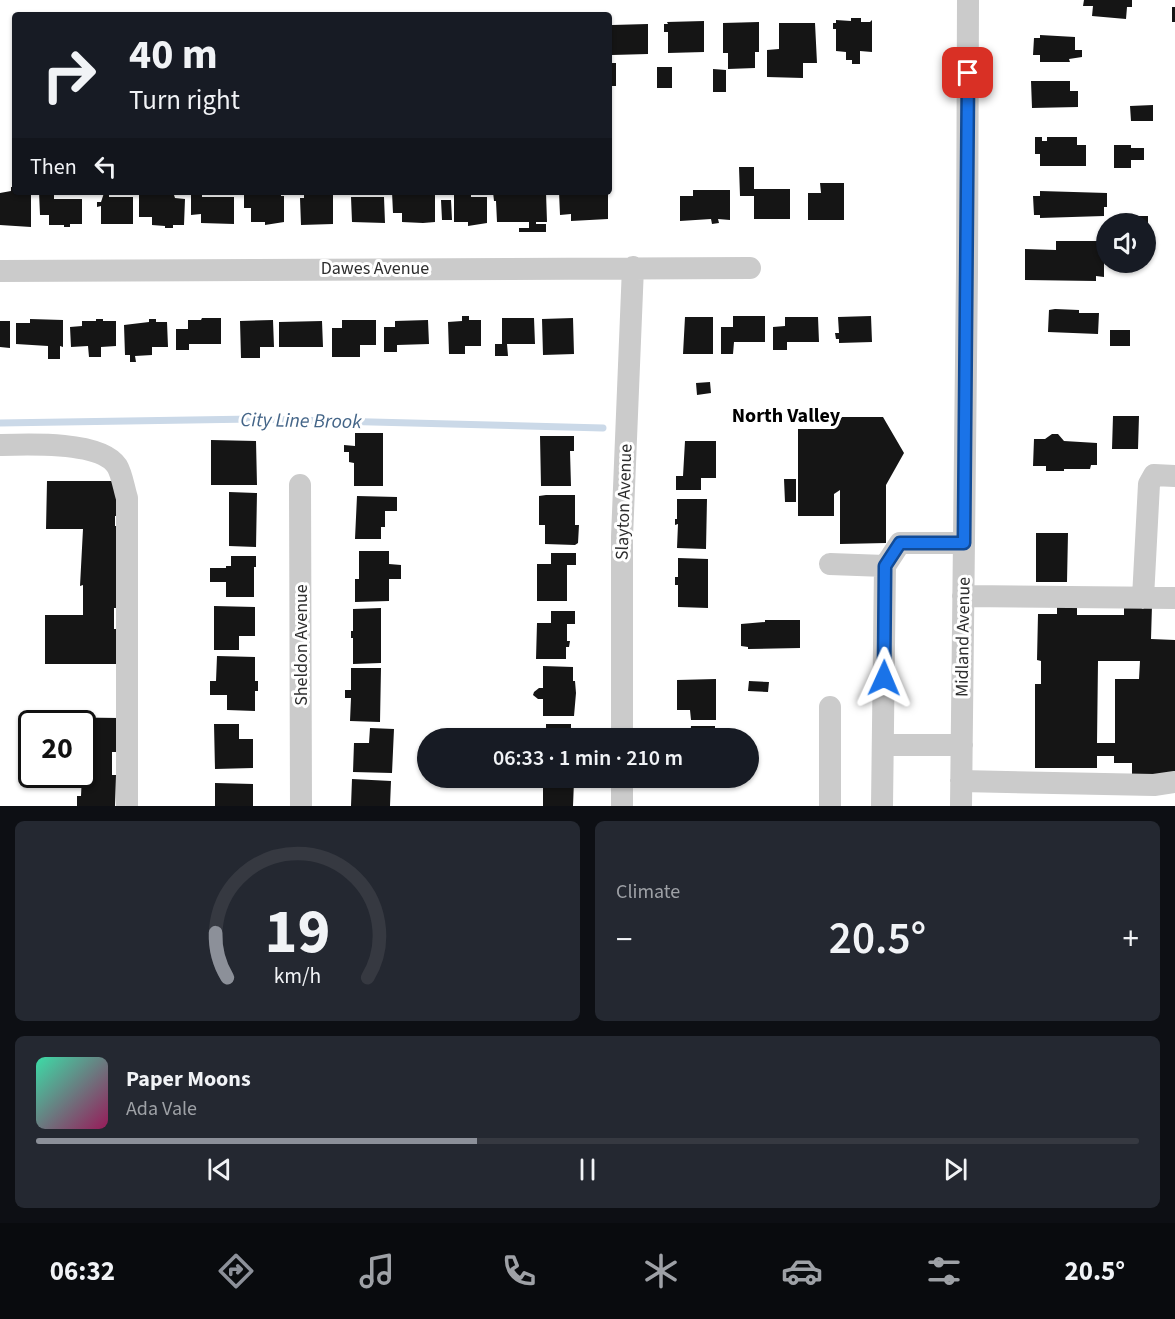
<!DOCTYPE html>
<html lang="en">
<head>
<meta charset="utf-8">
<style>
  :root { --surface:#171b24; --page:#242831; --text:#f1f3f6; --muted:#9ea1a6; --line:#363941; --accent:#8c9099 }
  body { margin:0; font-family:"Source Sans 3",sans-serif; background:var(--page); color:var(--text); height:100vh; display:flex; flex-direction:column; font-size:22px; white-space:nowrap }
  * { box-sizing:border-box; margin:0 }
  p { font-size:20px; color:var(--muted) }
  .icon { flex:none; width:33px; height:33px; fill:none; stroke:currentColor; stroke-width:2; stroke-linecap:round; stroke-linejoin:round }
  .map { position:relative; height:806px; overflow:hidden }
  .drawer { display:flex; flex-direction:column; gap:15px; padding:15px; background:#0d0f14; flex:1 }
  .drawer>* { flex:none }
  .banner { position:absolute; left:12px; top:12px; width:600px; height:183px; border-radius:6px; box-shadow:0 2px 4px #0004; background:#171b24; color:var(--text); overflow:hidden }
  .buttons { position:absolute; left:1096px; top:213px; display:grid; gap:12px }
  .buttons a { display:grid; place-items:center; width:60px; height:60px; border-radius:50%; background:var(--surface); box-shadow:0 2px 4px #0004; font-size:30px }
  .speed { position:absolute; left:18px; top:710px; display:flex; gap:12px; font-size:30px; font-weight:700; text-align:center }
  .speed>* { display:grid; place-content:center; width:78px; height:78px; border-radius:50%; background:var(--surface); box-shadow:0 2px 4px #0004; line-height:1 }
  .speed .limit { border:3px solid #111; border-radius:9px; background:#fff; color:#111 }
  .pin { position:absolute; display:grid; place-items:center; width:51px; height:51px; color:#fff; margin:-26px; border-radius:12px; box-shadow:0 3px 9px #0006 }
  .me { position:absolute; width:66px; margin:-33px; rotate:1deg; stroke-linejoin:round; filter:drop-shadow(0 0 4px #0008) }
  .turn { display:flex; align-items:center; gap:21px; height:126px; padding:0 18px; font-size:27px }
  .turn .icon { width:78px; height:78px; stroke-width:2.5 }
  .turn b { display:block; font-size:42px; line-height:51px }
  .then { display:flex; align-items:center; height:57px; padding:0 18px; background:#0003; gap:12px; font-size:22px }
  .big { font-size:45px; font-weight:600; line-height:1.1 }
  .drawer .tile { flex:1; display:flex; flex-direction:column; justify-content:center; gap:9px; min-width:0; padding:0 21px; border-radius:9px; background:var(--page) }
  .drawer .dial { align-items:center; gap:0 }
  .dial svg { height:156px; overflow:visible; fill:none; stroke:var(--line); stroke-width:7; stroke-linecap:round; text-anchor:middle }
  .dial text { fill:var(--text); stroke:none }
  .song { display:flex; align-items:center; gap:18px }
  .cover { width:72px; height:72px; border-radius:9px; background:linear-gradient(135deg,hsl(160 70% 55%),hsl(330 70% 35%)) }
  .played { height:6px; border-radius:3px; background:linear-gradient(90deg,var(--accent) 40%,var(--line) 40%) }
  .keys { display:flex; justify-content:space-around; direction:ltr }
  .heat { display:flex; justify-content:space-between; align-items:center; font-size:33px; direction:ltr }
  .drawer .tiles { flex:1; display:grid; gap:15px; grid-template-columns:1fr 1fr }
  .tile:last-child { grid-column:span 2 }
  .trip { position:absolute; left:417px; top:728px; width:342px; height:60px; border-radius:30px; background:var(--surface); box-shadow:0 2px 4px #0004; font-weight:600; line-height:60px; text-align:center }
  .dock { display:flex; height:96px; justify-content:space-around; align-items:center; background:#090b0e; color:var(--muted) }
  .dock .icon { width:42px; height:42px }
  .dock .active { color:var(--accent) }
  .dock b { font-size:27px; color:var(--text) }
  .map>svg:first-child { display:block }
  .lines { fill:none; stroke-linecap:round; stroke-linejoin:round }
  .stream { stroke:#cbd9e8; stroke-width:7 }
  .building { fill:#151515; fill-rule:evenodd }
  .minor { stroke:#cbcbcb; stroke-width:22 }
  .route-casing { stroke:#114b97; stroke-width:15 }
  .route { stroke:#1a73e8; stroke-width:10 }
  .labels { text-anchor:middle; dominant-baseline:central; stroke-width:6; stroke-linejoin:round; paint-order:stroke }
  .street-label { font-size:18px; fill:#2e2e2e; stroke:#fff }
  .neighbourhood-label { font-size:20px; font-weight:bold; fill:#000; stroke:#fff }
  .water-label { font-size:20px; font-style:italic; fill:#446588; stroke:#fff }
</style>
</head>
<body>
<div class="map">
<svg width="1175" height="806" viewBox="0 0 1175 806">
  <rect width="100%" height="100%" fill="#fff"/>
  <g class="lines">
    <!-- stream -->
    <path class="stream" d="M0,423L254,419L603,428"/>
  </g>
  <!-- building -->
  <path class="building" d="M1084,0H1132V7H1127L1126,19L1092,16L1093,6H1083Z
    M1172,7H1175V22H1172Z
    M851,18H861V22H870L872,20V52L860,51V64H852V60H846V52L836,51V29H833V23H836V20L851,21Z
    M704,21V52L668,53V32H664V24H668L667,22Z
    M759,22V52H755V68L728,69V53H723V23Z
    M779,23H815L817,63H803V78L767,77V50L779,49Z
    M648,24V54L612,55V25Z
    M1040,35L1075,37V50H1082V57L1069,59L1070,62H1040V55H1033L1034,38H1040Z
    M609,63H616V86H609Z
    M657,67H672V88H657Z
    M713,69L726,70V92H713Z
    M1031,81H1070V91H1078V107L1032,108Z
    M1153,105V121H1131L1130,106Z
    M1035,137H1042V141H1047V137H1077V145H1086V166H1040V154H1035Z
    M1114,145H1131V148H1144V160H1131V168H1114Z
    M739,167H754V189H790V219H754V196H740Z
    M820,183H844V220H808V193H821Z
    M11,187H15V192H31V227L0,225V193L11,191Z
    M693,190H730V220L718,219L719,223L712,224L711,219L680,221V196H693Z
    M1040,191L1107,193V207H1104V216L1040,218V215H1034L1033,196H1040Z
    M39,192H54V199H82V224H70V227H64V225H49V215H40Z
    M139,192H173L175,198L185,199L184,225H173V228H165V226L152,225V217H139Z
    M191,192H202V197H234V224L201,223V214L191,215Z
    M244,192H281V196H284V222L265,225V222H251V208H244Z
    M304,192H333V224L301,225L300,198H304Z
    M392,192H419V195H435V222L423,223L402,222V213H393Z
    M454,192H471V197H487V223L468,226V222H454Z
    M493,192H546L547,222H536V224H546V232H519V228H529V222H497L496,201H494Z
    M559,192H608V219L571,221V214L560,215Z
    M104,193H109V197H133V224H101V206L97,207V202H101Z
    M351,197H384L385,223L352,222Z
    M441,200H451L452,220H442Z
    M1128,216H1148V224H1128Z
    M1056,241H1107V261H1104V277L1096,276V281L1025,280V249L1056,250Z
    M1055,309L1079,310V313H1099L1098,334L1048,332L1049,310Z
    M462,316H469V320H481V346H465V354H449L448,322L462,321Z
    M733,316H765V342H734L733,354H721V327H733Z
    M871,316L872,342L839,343V339H836L835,333H839L838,317Z
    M685,317H713V354H683Z
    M785,317H818L819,342H787V350H773V327L785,326Z
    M202,318H221V344H189V350H176V329H188V320H201Z
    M502,318H534L535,344H507L508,356H495V344H502Z
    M573,318L574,354L543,355L542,319Z
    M30,319L63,320V347L60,346V359H48V346L16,344V323H30Z
    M96,319H103V321H116V346L101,347V357H89L88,346L71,347L70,327L82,326V321H96Z
    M149,319H156V322H167L168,347H152V355L135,356L136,362H130V355H125L124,325L149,322Z
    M273,320L274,347H260V358H241L240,321Z
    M342,320H376V345H360V357H332V328H342Z
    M428,320L429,344L397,345V352H384V327H395V321Z
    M0,321H10V348L0,347Z
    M322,321L323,347H279V322Z
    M1110,330H1130V346H1110Z
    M710,382L711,393L697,395L696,383Z
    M1113,416H1139L1138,449H1112Z
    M842,417H883L904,453L886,485V543L840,544V490L834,494V516H798V429H834Z
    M355,433H383V486H354V463L349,462V452H344V445L355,446Z
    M1052,434H1058L1064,441L1097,443V465H1091L1090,469H1064V471H1046V466H1033L1034,439H1045Z
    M540,436H574V451H570L571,486H541Z
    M211,440L256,441L257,485H211Z
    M685,441H716V478H701V490H676V476H683Z
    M784,479H796V502H785Z
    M47,481H121V516H115V526H118V608H114V629H120V664H45V615H83V585L80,586L83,529H46Z
    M229,492L257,493L256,547L229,546Z
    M546,495H575V525H579L578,543L575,545L545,544V525H539V496Z
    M357,496L397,497V511H385V527H381V539H355Z
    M677,499H707L706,549L677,548L678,524L675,525V519H677Z
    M1036,533H1068L1067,582H1036Z
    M359,551H389V564L401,565V579H389V601L355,602V579H359Z
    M551,553H576V565H567V601H537V564H551Z
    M231,556H256V567H254V597H226V582H210V568H226V566H231Z
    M678,558L708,559V608L678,607V585H675V577H678Z
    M1057,605H1077V615H1124V605H1152L1151,639L1175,640V776H1132V763H1114V756H1097V768H1035V684H1041V661L1037,660L1038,614H1057ZM1098,661H1140L1139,679H1115V743H1097Z
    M214,606L255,607V636H239V650H214Z
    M381,608V663L353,664V638H351V631H353V609Z
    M551,611H575V624H567V641H570L569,647H566V659H536L537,623H551Z
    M765,620H800V648L748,649V647L741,646V624L765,622Z
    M217,656L255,657V681H258V691H255V711L227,710V695H210V681H216Z
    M543,666L573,667V681H575L576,693L574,716H543V699H538L533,695L534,692L539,688H543Z
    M351,668H381L380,722L350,721L351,698H345V690H351Z
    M716,679V720H691L690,710H677V680Z
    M749,681L769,682L768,692L748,691Z
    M45,717L119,718V752H112V775H116L115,806H77V796H81L82,774V723H44Z
    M214,724H239V739H253V768L215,769Z
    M546,724H571V738H546Z
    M691,726H715V738H690Z
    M370,728L394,729L392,773L353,772L354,743H369Z
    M352,779L391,781L390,806H351Z
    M543,781H574L573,806H543Z
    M215,783L253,784V806H215Z"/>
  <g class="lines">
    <!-- minor -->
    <path class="minor" d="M0,271L750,268
      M0,445C28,444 101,441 117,466C122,474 124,489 127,498V806
      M300,485L301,806
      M830,564L885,566L900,543H964
      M963,596L1175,598
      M1143,598L1149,484L1154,475L1175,476
      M830,707V806
      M622,738V537L633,267
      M883,745H962
      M622,777V806
      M961,781L1154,785L1175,782
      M882,806L885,566
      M961,806L967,272L968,0"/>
  </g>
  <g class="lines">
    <!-- route casing -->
    <g class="route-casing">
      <path id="route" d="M884,678L885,566L900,543H964L968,73"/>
    </g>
    <!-- route -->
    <use href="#route" class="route"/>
  </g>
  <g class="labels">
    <!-- street labels -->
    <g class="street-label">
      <text x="375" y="268">Dawes Avenue</text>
      <text transform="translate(624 502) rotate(-88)">Slayton Avenue</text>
      <text transform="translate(963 637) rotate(-89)">Midland Avenue</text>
      <text transform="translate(301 645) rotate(-90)">Sheldon Avenue</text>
    </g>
    <!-- neighbourhood labels -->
    <g class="neighbourhood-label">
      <text x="786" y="416">North Valley</text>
    </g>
    <!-- water labels -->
    <g class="water-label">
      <text transform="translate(301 421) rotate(1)">City Line Brook</text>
    </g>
  </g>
</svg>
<div class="buttons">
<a><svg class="icon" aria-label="sound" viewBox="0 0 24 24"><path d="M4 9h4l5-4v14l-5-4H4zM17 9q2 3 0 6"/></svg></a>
</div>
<div class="speed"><div class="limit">20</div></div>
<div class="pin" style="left:968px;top:73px;background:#d93025"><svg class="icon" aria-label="arrive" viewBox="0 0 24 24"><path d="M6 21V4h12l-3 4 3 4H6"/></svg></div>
<svg class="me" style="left:884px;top:678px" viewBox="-20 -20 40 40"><path d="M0-17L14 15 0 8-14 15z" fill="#1a73e8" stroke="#fff" stroke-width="4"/></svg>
<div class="trip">06:33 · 1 min · 210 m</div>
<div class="banner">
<div class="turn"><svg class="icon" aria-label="right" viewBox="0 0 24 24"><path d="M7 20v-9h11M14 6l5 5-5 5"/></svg><div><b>40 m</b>Turn right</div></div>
<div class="then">Then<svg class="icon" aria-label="left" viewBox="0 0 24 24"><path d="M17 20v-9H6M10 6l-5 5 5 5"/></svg></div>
</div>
</div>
<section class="drawer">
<div class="tiles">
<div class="tile dial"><svg viewBox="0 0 100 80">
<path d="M14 69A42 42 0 1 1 86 69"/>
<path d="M14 69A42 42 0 0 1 8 46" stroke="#8c9099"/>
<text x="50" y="56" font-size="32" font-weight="700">19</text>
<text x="50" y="72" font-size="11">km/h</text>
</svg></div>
<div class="tile"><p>Climate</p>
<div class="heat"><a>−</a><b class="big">20.5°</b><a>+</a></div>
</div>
<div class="tile">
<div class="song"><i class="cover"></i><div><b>Paper Moons</b><p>Ada Vale</p></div></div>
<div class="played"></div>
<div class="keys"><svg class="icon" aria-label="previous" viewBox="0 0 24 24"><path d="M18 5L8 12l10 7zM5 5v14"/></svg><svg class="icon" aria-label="pause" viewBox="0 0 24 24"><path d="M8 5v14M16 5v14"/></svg><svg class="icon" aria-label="next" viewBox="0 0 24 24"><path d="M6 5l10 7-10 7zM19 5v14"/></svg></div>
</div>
</div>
</section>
<nav class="dock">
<b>06:32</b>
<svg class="icon active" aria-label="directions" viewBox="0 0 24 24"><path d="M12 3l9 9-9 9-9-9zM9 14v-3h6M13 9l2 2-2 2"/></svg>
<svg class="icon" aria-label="music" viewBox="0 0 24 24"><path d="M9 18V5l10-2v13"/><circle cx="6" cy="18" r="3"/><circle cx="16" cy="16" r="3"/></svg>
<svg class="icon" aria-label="phone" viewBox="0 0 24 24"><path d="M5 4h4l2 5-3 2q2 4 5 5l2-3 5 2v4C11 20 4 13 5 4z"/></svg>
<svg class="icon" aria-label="climate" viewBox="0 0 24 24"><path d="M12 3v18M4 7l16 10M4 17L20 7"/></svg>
<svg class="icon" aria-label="car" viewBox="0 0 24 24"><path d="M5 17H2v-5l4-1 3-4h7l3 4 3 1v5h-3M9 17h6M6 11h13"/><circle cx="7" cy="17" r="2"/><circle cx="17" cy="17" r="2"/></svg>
<svg class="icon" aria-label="filters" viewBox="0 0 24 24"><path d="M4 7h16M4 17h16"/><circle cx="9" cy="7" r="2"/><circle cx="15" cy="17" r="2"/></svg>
<b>20.5°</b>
</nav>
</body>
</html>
